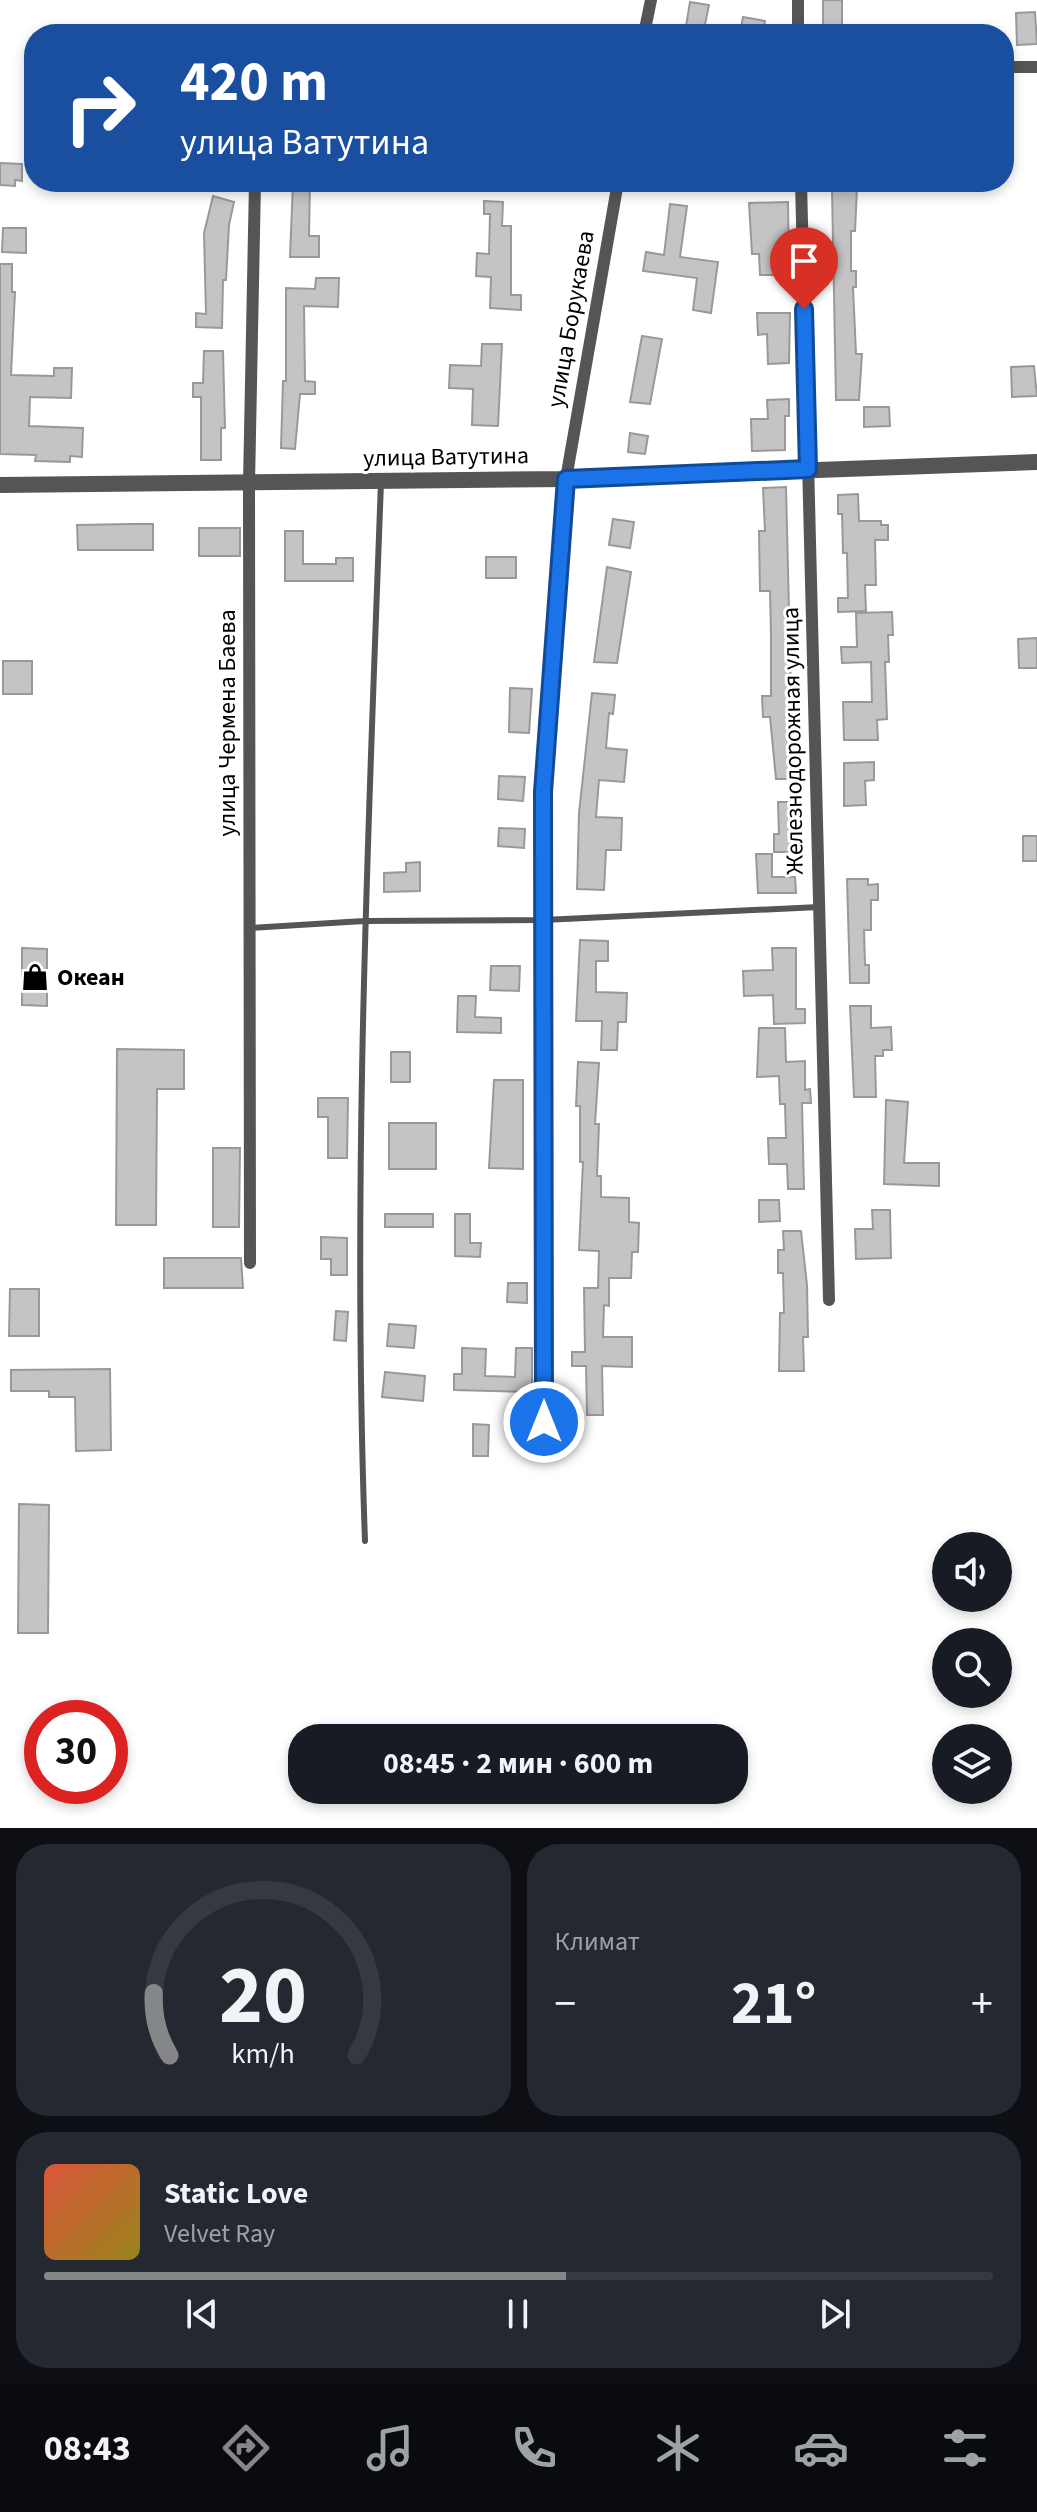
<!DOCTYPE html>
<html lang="ru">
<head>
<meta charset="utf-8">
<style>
  :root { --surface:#171b24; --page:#242831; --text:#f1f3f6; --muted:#9ea1a6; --line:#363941; --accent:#858687 }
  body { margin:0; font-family:"Source Sans 3",sans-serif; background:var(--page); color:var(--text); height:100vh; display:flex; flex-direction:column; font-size:30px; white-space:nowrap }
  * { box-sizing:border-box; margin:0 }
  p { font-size:26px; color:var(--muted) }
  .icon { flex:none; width:44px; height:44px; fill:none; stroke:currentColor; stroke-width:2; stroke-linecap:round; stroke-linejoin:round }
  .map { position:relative; height:1828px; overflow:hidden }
  .panel { display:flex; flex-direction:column; gap:16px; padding:16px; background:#0d0f14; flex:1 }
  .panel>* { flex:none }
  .banner { position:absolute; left:24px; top:24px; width:990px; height:168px; border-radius:32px; box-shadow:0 4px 12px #0003; background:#1a4fa0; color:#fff; overflow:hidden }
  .buttons { position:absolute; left:932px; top:1532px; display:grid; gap:16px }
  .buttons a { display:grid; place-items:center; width:80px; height:80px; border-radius:50%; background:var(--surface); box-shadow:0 4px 12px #0003; font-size:40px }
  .speed { position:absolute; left:24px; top:1700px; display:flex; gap:16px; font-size:40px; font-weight:700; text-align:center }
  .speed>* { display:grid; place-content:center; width:104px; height:104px; border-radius:50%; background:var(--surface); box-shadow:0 4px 12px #0003; line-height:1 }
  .speed .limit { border:12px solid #d22; background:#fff; color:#111 }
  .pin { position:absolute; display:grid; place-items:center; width:68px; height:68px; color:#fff; margin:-82px -34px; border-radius:50% 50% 50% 0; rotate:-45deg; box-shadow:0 0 8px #0007 }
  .pin .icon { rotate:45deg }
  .me { position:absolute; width:88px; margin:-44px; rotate:0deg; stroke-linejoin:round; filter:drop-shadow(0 0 6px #0008) }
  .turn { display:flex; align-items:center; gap:28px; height:168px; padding:0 24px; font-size:36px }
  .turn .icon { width:104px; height:104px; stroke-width:2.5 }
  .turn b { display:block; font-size:56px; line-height:68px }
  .big { font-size:60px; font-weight:700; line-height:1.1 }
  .panel .widget { flex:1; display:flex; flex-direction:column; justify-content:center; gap:12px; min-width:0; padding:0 28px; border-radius:32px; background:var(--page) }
  .panel .dial { align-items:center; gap:0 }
  .dial svg { height:208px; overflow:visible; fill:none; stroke:var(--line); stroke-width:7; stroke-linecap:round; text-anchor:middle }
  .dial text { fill:var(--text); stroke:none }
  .song { display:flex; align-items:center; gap:24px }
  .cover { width:96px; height:96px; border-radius:12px; background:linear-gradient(135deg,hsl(10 70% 55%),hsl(50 70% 35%)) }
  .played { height:8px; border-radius:4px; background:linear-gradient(90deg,var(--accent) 55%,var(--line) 55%) }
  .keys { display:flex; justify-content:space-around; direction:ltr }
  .heat { display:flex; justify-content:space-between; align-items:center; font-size:44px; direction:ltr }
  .panel .tiles { flex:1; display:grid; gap:16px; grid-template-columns:1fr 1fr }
  .widget:last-child { grid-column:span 2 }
  .trip { position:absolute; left:288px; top:1724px; width:460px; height:80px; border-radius:32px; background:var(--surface); box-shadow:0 4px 12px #0003; font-weight:700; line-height:80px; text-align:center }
  .menu { display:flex; height:128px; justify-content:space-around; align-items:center; background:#090b0e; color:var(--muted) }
  .menu .icon { width:56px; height:56px }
  .menu .selected { color:var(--accent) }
  .menu b { font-size:36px; color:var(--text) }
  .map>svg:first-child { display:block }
  .building { fill:#c4c4c4; stroke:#999; stroke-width:2 }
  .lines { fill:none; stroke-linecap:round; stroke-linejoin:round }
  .service { stroke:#555; stroke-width:6 }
  .minor { stroke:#555; stroke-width:12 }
  .tertiary { stroke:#555; stroke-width:16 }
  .route-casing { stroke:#114b97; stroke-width:20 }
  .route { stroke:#1a73e8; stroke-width:14 }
  .labels { text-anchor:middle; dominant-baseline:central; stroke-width:6; stroke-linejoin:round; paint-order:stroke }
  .street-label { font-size:24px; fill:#000; stroke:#fff }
  .poi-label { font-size:24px; font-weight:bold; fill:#000; stroke:#fff; text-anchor:start }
</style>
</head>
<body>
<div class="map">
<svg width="1037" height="1828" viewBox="0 0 1037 1828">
  <rect width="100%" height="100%" fill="#fff"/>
  <!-- building -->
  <path class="building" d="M823,0H842V34H823Z
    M690,2L709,5L703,34L685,32Z
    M1035,12L1037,44L1017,45L1016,13Z
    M743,17L765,21L763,34H740Z
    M0,163L22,164V181L15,180V186L0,185Z
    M293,182H310L309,236H319V257H290Z
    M857,188L855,231H851V271H856V287H853L856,354H862L859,400H836L832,189Z
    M213,196L234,202L229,225L226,280H223L222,328L196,327V313L206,314L204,233Z
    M484,201L503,202L502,226H511V295H521V310L490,308L491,277L476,276L477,253L489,254L490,214H484Z
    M788,202L789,275H760L759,254H752L749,203Z
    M670,204L687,206L680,257L718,262L711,313L693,310L697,278L643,271L646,252L664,255Z
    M3,228H26V253L2,252Z
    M0,264H12V292H15L11,375L54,376V368H72L71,398L30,397L29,426L83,428L82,457L70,456V462L35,461L36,455L0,454Z
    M316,278H339L338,307L304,306L305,381L315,382V394H300L295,449L281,448L283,381H286V288L315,289Z
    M757,313H790L789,363L768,364L767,334L758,335Z
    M642,336L662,339L650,404L630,402Z
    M482,344H502L498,426L472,425L473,389L449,388L450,365L481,366Z
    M204,351H223L225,428H221V460H201V397H193V383H203Z
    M1034,366L1037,396L1012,397L1011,367Z
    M789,399V416H785V450L752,451L751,419H768L767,400Z
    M864,407H889L890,426L864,427Z
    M630,433L648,436L645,454L628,452Z
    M786,487L793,779H776L770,717H763L762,696H771V636L770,591H760L759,531H765L763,488Z
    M858,494L859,521H881V525H888V540H875L876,585H865L866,611L838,612V598H848L847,553H843L842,514H838V495Z
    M613,519L634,522L630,548L609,545Z
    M131,524H153V550H78L77,525Z
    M199,528H240V556H199Z
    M285,531H303V564H336V558H353V581H285Z
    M486,557H516V578H486Z
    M607,567L631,572L617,663L594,662Z
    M892,612L893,635H888L889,662H885L887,719L877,720L878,740H844L843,702H872L871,662L842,663L841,647H857L856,613Z
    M1037,638V668H1019L1018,639Z
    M3,661H32V694H3Z
    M510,688L532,689L529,733L509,732Z
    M592,693L615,695L613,714L609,713L606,748L627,750L624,782L599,780L596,817L622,818L621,850H606L604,890L577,889L579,813Z
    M874,762V780L865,781L866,805L844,806V763Z
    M499,776L525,777L523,801L498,799Z
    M778,802H793V852H774V834H779Z
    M499,828L525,829L524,848L498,846Z
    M1023,836H1037V861H1023Z
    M756,854H772V877H795L796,893H758Z
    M420,862V891L384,892V873L406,872V863Z
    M847,879H868V885L878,884V900H871V930H864L865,965H869V983H850Z
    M580,940L608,941V961H596V992L627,993L626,1022H618L617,1050H601L602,1021H576Z
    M22,948L47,949V1006L22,1005Z
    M772,948H796V1009H805V1023L774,1024L773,995L744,996L743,971L773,970Z
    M491,966H520L519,991L490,990Z
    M458,996H476L475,1017L501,1018V1033L457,1032Z
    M850,1006H871V1028L891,1027L892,1050H883V1056H875L876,1097H854Z
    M759,1028H785L786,1062L805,1061V1090L810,1089L811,1103H802L804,1189H788L787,1164H769L768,1138H786L785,1104H780L779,1076L757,1077Z
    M117,1049L184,1050V1089H157L156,1225H116Z
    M391,1052H410V1082H391Z
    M578,1062L599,1063L595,1124H599L597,1176H601V1197L629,1198V1222L639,1223L638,1252H632L631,1278H609V1306L604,1305L603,1337H632V1367L602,1366L603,1415H587L586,1366H572V1352H585L584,1288H598L599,1251L579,1250L583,1162H580V1106H576Z
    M494,1080H523V1169L489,1168Z
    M318,1098H348L347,1158H328V1117H318Z
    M886,1100L908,1102L904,1163H939V1186L884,1184Z
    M389,1123H436V1169H389Z
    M213,1148H240L239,1227H213Z
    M759,1200H779L780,1221L759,1222Z
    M872,1210H890L891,1258L856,1259L855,1229H873Z
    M385,1214H433V1227H385Z
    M455,1214H470V1243H481L480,1257L455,1256Z
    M783,1231H801L807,1285L808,1337H803L804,1371H779L780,1313H784L783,1273H778V1250H784Z
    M321,1237L347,1238V1275H331V1259H321Z
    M164,1258H241L243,1288H164Z
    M508,1283H527V1303L507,1302Z
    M10,1289H39V1336H9Z
    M336,1311L348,1312L346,1341L334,1340Z
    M389,1324L416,1326L414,1348L387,1346Z
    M462,1348L486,1349L485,1376L515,1377L516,1348H532V1392L454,1390V1374H462Z
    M110,1369L111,1450L76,1451L75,1397H49V1391H11V1370Z
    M385,1372L425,1376L423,1401L382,1397Z
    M473,1424L489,1425L488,1456H473Z
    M19,1504L49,1505L48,1633H18Z"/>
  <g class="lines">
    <!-- service -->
    <path class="service" d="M251,928L364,921L543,920L819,907
      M365,1541C352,1188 368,835 381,482"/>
    <!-- minor -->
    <path class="minor" d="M798,0V34
      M644,34L651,0
      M1004,67H1037
      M801,182L829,1300
      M250,1263L249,484L255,182
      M544,1422L543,792L566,479L618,182"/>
    <!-- tertiary -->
    <path class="tertiary" d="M0,485L566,479L1037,462"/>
  </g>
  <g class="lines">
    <!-- route casing -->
    <g class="route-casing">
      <path id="route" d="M544,1422L543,792L566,479L808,469L804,309"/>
    </g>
    <!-- route -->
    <use href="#route" class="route"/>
  </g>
  <!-- icons -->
  <defs>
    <g id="shop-bare" transform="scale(2.16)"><path d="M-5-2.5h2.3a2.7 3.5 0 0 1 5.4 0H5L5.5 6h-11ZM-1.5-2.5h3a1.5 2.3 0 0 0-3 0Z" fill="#000" stroke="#fff" stroke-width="2.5" paint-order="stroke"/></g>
  </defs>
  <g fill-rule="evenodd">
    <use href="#shop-bare" x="35" y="977"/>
  </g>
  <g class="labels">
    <!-- street labels -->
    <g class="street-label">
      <text transform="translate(571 319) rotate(-80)">улица Борукаева</text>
      <text transform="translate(446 457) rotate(-1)">улица Ватутина</text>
      <text transform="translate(227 723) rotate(-90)">улица Чермена Баева</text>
      <text transform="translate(793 741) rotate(-91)">Железнодорожная улица</text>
    </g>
    <!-- poi labels -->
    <g class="poi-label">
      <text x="57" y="977">Океан</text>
    </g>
  </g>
</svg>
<div class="buttons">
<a><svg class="icon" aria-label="sound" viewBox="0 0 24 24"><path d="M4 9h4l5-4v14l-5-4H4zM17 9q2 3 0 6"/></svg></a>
<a><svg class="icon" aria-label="search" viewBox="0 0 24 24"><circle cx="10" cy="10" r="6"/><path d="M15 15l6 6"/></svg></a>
<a><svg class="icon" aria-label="layers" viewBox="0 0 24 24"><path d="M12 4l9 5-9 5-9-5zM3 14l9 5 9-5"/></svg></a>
</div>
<div class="speed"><div class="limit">30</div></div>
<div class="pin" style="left:804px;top:309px;background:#d93025"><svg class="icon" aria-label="arrive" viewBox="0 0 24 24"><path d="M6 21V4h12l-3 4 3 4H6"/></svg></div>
<svg class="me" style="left:544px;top:1422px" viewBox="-20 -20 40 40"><circle r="17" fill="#1a73e8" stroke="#fff" stroke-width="3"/><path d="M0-11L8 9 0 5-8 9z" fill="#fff"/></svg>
<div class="trip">08:45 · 2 мин · 600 m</div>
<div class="banner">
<div class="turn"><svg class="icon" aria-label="right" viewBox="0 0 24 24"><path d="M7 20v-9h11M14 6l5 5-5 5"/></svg><div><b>420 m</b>улица Ватутина</div></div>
</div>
</div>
<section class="panel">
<div class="tiles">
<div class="widget dial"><svg viewBox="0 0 100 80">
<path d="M14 69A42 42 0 1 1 86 69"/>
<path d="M14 69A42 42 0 0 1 8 45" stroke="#858687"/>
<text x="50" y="56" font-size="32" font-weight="700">20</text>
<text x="50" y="72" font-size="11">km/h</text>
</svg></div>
<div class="widget"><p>Климат</p>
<div class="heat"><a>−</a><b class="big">21°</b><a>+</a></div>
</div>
<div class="widget">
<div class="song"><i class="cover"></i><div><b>Static Love</b><p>Velvet Ray</p></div></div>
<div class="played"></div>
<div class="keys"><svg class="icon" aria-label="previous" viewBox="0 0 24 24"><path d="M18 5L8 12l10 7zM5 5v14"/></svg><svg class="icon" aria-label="pause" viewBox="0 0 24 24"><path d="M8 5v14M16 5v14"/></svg><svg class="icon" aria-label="next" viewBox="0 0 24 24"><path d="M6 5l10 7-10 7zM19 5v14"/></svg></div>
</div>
</div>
</section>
<nav class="menu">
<b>08:43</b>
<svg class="icon selected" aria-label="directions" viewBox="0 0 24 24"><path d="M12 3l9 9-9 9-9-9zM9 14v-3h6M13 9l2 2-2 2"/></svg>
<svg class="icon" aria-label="music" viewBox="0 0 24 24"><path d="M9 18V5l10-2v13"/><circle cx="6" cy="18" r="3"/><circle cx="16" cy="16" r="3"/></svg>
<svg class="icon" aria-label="phone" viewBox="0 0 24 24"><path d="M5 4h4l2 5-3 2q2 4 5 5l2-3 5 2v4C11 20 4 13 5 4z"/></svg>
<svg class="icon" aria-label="climate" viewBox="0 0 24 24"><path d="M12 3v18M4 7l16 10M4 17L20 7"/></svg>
<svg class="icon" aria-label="car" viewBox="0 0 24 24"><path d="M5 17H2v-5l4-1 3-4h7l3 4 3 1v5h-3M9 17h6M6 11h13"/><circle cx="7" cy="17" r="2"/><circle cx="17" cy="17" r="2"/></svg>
<svg class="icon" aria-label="filters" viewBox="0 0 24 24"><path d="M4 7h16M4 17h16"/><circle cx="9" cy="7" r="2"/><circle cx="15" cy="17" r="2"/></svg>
</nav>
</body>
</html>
